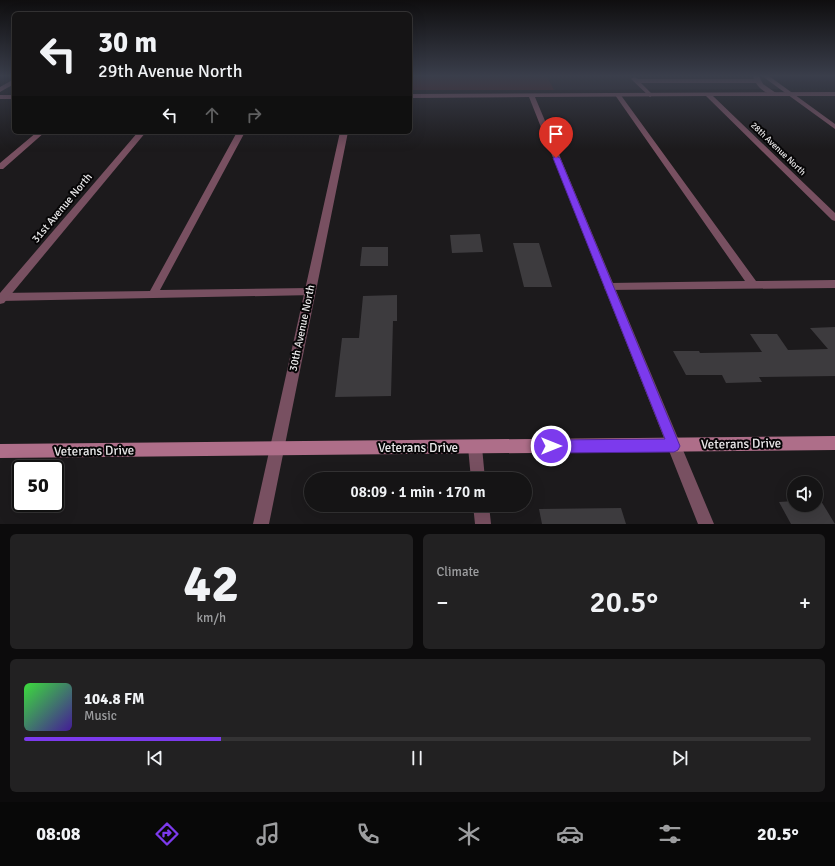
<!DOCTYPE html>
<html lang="en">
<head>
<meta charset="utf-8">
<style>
  :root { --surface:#151415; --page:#222122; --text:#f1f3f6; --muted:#9d9ea0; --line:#343334; --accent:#7c3aed }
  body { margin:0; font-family:Signika,sans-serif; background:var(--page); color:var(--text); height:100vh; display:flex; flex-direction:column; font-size:15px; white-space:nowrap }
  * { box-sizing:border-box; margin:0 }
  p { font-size:13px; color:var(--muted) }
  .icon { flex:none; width:22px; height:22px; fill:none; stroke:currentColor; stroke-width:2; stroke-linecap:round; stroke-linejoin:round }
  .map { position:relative; height:524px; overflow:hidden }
  .panel { display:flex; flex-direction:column; gap:10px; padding:10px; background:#0c0b0c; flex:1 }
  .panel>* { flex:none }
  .banner { position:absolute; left:12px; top:12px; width:400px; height:122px; border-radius:6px; box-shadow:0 4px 16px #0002,0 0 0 1px var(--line); background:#151415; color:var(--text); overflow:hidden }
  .controls { position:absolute; left:787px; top:476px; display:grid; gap:8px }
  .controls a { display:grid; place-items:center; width:36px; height:36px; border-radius:50%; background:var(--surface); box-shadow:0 4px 16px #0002,0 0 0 1px var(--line); font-size:20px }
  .speed { position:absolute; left:12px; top:460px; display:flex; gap:8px; font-size:20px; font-weight:700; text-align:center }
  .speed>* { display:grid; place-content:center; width:52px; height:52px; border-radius:50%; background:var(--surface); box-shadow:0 4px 16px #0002,0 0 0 1px var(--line); line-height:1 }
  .speed .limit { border:2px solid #111; border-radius:6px; background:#fff; color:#111 }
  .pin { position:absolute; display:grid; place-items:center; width:34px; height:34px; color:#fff; margin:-41px -17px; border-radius:50% 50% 50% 0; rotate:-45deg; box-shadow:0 0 4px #0007 }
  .pin .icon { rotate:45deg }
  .me { position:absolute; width:44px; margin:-22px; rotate:90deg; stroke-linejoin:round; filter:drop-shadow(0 0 3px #0008) }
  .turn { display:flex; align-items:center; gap:14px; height:84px; padding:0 20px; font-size:18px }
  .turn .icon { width:52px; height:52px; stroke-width:2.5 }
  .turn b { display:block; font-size:28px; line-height:34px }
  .lanes { display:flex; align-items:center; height:38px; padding:0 20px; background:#0003; justify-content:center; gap:20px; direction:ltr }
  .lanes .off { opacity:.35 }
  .big { font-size:30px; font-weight:600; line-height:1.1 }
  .panel .widget { flex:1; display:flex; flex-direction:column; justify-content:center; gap:6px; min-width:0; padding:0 14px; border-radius:6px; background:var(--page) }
  .panel .dial { align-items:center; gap:0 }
  .dial b { font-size:52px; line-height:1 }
  .song { display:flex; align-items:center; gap:12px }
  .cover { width:48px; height:48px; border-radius:6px; background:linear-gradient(135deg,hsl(120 70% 55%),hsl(260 70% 35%)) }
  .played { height:4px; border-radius:2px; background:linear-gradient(90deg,var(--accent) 25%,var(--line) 25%) }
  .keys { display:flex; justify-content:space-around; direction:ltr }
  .heat { display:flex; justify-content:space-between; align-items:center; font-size:22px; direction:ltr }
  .panel .tiles { flex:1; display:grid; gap:10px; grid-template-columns:1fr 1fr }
  .widget:last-child { grid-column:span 2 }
  .trip { position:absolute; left:304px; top:472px; width:228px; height:40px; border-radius:20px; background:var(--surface); box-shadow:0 4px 16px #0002,0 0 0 1px var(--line); font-weight:600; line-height:40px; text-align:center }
  .tabs { display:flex; height:64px; justify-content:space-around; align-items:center; background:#080808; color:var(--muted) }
  .tabs .icon { width:28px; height:28px }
  .tabs .selected { color:var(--accent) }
  .tabs b { font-size:18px; color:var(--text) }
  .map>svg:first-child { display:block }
  .built { fill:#272127 }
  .green { fill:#461f22 }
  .building { fill:#3d3b3e }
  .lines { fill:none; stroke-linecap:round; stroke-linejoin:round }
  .service { fill:#785061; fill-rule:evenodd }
  .minor { fill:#785061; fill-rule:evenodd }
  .secondary { fill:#ae6e89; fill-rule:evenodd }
  .route { fill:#7c3aed; stroke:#51269a }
  .labels { text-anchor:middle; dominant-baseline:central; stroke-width:4; stroke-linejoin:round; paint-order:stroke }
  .far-street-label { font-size:9px; fill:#eae9ea; stroke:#060506 }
  .street-label { font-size:11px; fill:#eae9ea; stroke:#060506 }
  .near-street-label { font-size:13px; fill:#eae9ea; stroke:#060506 }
</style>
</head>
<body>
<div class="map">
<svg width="835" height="524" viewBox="0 0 835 524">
  <rect width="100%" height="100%" fill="#1c1a1c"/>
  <!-- built -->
  <path class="built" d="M547,76H765L783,89L554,90Z"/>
  <!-- green -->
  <path class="green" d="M410,76H547L554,90H410Z"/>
  <!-- building -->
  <path class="building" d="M480,234L483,252L452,253L450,235Z
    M513,243H539L552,287H524Z
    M362,247H388V266H360Z
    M397,295V321H393L391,396L335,397L342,338H359L363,296Z
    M835,327V376L759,377L762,382L726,383L722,375H686L673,351H699L700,353L762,352L750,334H777L788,350L828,349L810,328Z
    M794,501V505H816V501H821L835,524H791L779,502Z
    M621,508L626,524H542L539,509Z"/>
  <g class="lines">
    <!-- service -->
    <path class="service" d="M753,76H759L763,84L776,93V95C770,96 759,89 756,83H641L653,95L650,97L631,79L634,77L638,79H754Z
      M762,76H769L835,124V129Z
      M618,93L620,94L756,281L835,280V288L605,290L604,287L605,284L609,283L745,281L615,95Z
      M37,132H45L3,169H0V163Z
      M237,132H245L160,290L310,288L314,289L315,292L314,295L0,301V293L150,291Z
      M475,440L480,442L482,447L485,479H471L468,447L470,442Z
      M473,505H489L491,524H475Z"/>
    <!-- minor -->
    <path class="minor" d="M14,79V84L0,92V87Z
      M835,92V96H713L835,213V221L832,220L706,96L535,97L714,524H698L529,97L410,98V94Z
      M0,95H14V99H0Z
      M138,132H146L4,303L0,304V293Z
      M340,132H348L269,524H253Z"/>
    <!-- secondary -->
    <path class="secondary" d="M835,436V450L0,458V444Z"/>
  </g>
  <!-- sky -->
  <linearGradient id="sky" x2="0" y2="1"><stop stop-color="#0f0e0f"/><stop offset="0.51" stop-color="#3a3e4b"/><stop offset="1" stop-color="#3a3e4b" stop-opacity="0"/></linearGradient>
  <rect width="835" height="149" fill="url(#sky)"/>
  <!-- route -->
  <path class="route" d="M556,156L560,158L680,446L678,450L674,452L551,453L547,451L545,446L547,442L551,440L665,439L553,158Z"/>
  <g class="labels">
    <!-- far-street labels -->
    <g class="far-street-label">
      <text transform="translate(778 149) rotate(44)">28th Avenue North</text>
    </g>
    <!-- street labels -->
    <g class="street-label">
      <text transform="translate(62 208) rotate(-50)">31st Avenue North</text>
      <text transform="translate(302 328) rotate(-78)">30th Avenue North</text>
    </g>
    <!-- near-street labels -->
    <g class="near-street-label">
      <text transform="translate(741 444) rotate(-1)">Veterans Drive</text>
      <text x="418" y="448">Veterans Drive</text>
      <text transform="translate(94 451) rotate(-1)">Veterans Drive</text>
    </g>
  </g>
</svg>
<div class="controls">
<a><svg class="icon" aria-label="sound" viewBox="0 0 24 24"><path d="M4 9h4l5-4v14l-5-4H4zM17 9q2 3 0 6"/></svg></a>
</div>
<div class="speed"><div class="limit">50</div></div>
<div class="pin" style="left:556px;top:158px;background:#d93025"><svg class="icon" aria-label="arrive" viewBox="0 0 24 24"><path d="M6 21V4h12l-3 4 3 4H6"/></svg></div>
<svg class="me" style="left:551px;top:446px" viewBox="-20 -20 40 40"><circle r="17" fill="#7c3aed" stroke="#fff" stroke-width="3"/><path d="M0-11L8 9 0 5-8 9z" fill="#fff"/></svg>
<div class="trip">08:09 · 1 min · 170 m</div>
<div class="banner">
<div class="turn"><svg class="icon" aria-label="left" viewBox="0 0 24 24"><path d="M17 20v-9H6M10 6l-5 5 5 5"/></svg><div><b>30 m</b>29th Avenue North</div></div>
<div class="lanes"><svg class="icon" aria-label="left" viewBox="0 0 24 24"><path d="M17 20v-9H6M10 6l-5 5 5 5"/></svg><svg class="icon off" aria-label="ahead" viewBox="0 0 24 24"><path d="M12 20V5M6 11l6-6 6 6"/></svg><svg class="icon off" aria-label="right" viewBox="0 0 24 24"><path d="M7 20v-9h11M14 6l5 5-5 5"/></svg></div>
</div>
</div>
<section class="panel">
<div class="tiles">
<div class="widget dial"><b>42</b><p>km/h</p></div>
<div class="widget"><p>Climate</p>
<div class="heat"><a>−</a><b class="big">20.5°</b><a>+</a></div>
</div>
<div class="widget">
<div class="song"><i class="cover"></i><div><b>104.8 FM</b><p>Music</p></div></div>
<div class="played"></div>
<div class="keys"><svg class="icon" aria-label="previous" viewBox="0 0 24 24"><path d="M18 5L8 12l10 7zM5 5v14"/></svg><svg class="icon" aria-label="pause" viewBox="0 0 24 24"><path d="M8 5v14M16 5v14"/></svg><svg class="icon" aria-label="next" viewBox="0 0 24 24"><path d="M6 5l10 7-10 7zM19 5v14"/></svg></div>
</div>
</div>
</section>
<nav class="tabs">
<b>08:08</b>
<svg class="icon selected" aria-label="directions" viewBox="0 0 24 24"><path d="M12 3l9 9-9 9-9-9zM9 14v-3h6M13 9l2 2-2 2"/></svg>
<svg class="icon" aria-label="music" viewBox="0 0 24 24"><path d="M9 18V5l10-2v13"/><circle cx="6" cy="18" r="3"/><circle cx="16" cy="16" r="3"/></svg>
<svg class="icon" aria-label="phone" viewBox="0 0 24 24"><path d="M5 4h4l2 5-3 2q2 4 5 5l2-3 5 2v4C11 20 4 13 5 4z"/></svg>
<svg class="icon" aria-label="climate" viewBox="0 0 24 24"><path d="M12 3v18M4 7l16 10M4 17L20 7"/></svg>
<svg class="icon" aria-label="car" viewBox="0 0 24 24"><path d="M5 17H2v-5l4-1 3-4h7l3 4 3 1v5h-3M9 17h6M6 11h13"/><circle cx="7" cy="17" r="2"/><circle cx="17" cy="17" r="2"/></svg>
<svg class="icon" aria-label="filters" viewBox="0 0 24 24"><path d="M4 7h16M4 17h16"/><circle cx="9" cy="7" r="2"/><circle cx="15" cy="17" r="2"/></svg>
<b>20.5°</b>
</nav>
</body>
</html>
